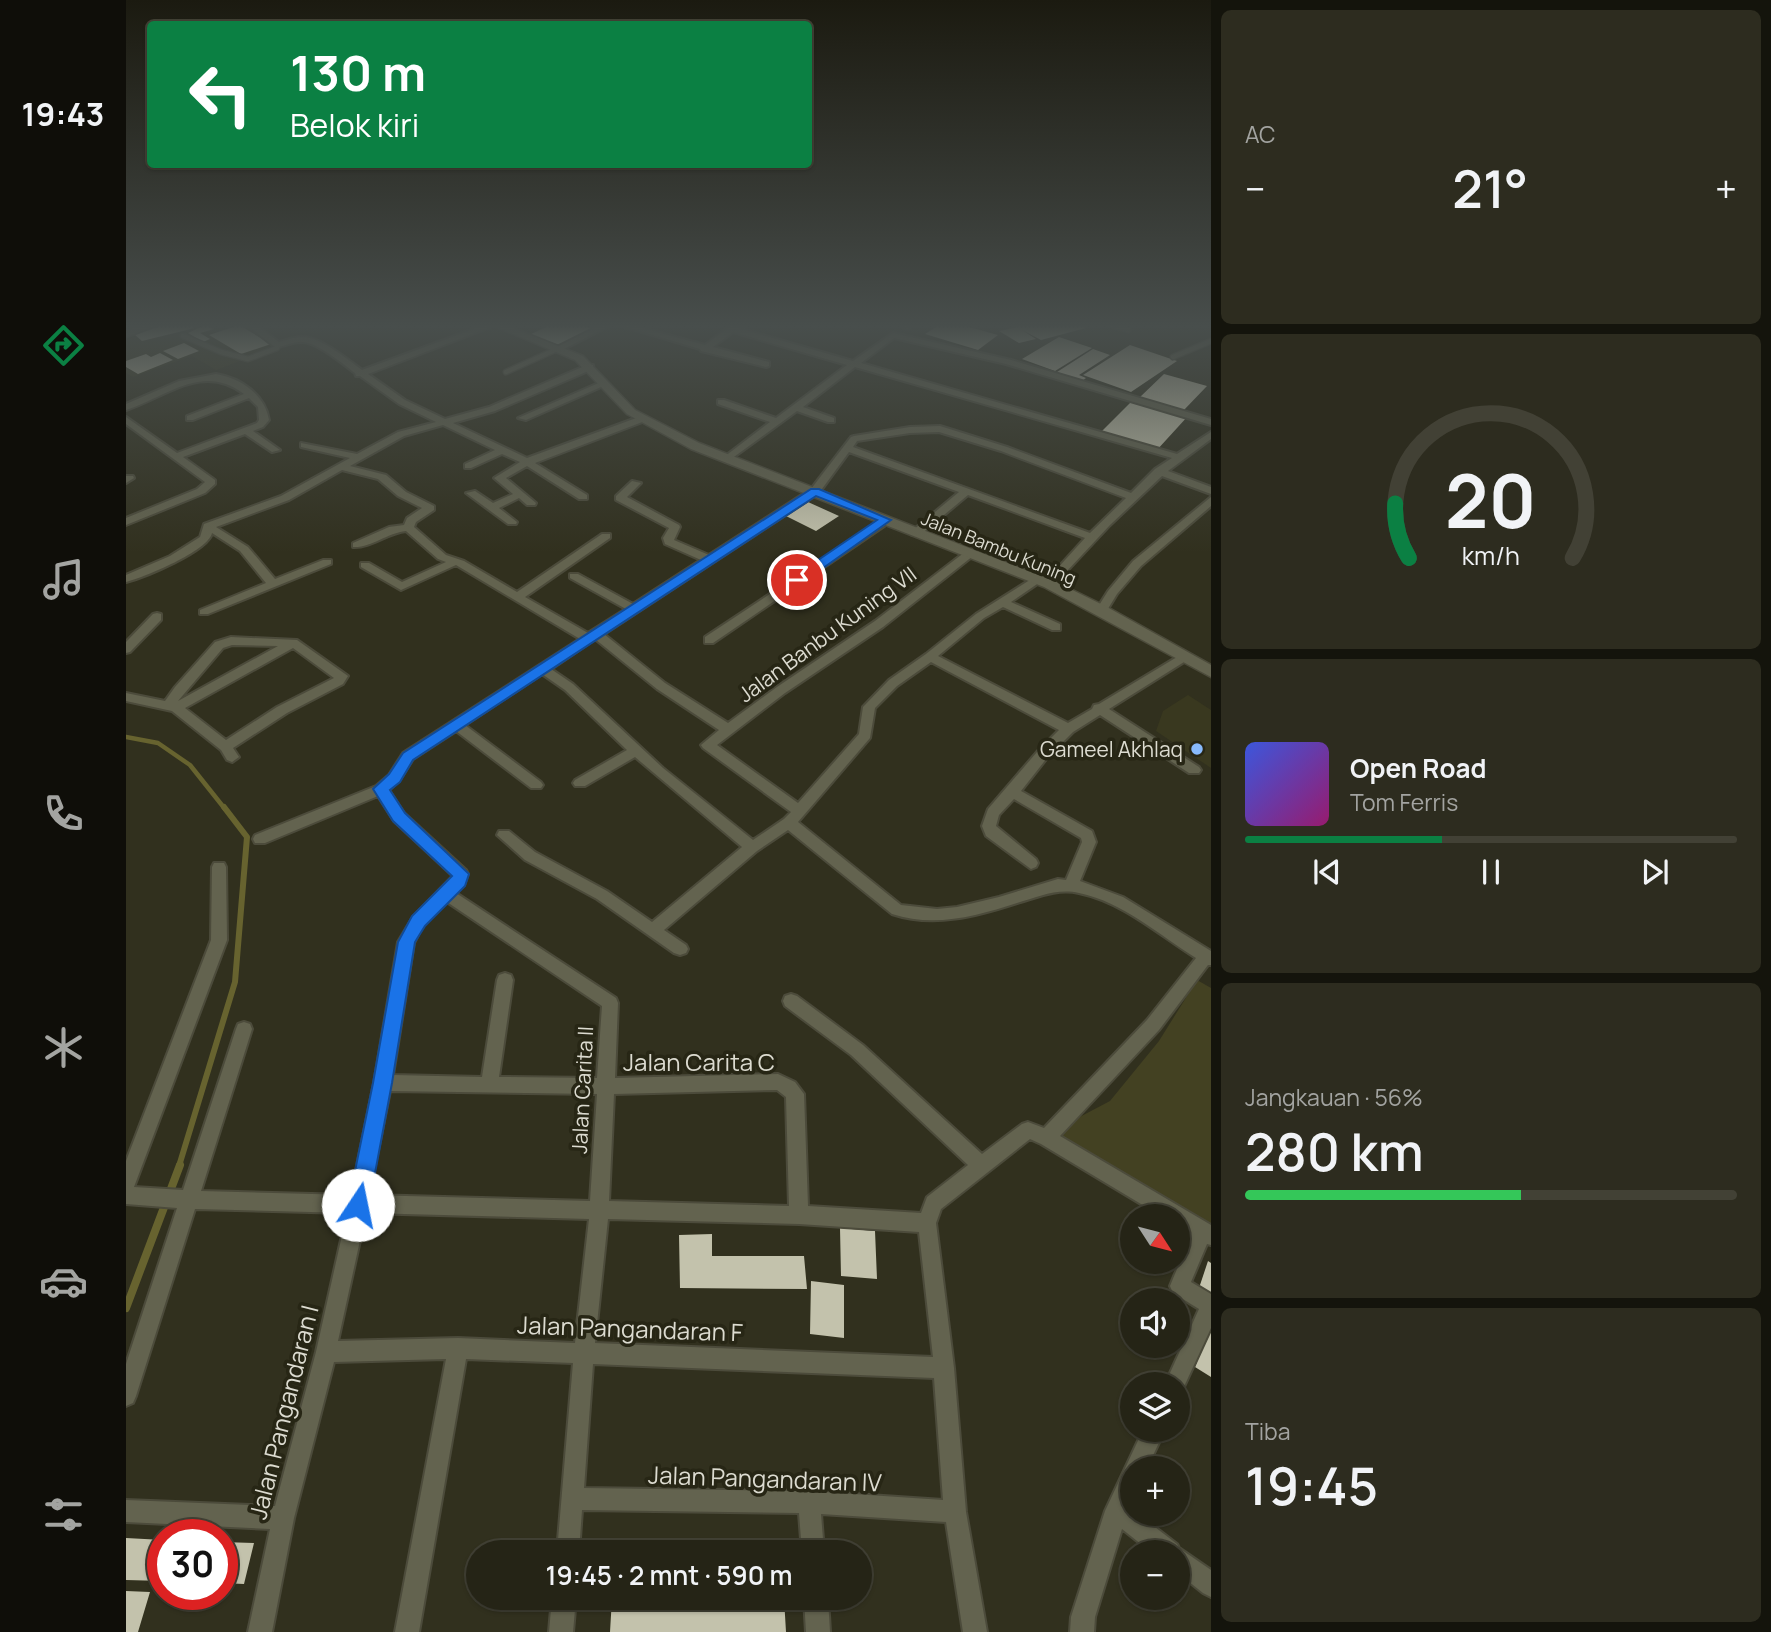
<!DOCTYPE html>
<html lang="id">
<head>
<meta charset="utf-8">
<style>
  :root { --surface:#252416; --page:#2d2c1f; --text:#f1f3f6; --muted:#a3a4a1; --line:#424135; --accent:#0b8043 }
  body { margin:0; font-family:Manrope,sans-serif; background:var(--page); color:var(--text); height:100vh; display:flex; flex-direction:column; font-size:26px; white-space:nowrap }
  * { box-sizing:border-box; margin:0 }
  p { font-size:23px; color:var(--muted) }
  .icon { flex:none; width:38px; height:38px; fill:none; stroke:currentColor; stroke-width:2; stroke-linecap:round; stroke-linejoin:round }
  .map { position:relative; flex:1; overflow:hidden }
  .drawer { display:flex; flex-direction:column; gap:10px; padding:10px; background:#14140c; width:560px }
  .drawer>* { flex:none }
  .guide { position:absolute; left:21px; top:21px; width:665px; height:147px; border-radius:7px; box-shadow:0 2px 5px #0004,0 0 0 2px var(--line); background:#0b8043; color:#fff; overflow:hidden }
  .needle { width:46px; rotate:126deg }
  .buttons { position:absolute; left:994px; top:1204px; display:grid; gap:14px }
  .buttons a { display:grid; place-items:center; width:70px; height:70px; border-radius:50%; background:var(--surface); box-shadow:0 2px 5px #0004,0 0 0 2px var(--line); font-size:35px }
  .speed { position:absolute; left:21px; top:1519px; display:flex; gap:14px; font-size:35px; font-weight:700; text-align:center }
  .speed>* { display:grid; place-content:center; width:91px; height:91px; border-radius:50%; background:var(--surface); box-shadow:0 2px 5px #0004,0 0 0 2px var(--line); line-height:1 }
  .speed .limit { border:10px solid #d22; background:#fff; color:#111 }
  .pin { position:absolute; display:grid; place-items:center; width:60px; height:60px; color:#fff; margin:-30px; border:4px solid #fff; border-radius:50%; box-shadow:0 2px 7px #0007 }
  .me { position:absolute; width:77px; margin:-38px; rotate:11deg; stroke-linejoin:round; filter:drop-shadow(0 0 5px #0008) }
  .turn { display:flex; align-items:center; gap:24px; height:147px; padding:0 28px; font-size:32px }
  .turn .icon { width:91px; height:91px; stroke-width:2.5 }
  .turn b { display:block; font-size:49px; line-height:60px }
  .big { font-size:52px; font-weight:600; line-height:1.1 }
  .drawer .tile { flex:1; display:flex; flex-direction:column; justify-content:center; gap:10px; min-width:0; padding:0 24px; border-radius:10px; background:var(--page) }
  .drawer .dial { align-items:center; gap:0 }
  .dial svg { height:182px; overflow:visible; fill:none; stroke:var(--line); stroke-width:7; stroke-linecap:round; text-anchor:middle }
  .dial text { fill:var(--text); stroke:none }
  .song { display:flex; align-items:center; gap:21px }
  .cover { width:84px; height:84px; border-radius:10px; background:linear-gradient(135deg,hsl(230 70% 55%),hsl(320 70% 35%)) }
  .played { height:7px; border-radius:4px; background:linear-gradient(90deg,var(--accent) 40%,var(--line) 40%) }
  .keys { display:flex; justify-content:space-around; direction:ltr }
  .heat { display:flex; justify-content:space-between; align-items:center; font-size:38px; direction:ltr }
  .charge { height:10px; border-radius:5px; background:linear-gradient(90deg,#34c759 56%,var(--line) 0) }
  .trip { position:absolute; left:340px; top:1540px; width:406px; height:70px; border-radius:35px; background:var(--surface); box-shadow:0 2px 5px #0004,0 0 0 2px var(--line); font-weight:600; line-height:70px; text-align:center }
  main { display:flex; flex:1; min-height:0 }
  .menu { display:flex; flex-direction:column; width:126px; justify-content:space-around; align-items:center; background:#0f0e09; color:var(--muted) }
  .menu .icon { width:49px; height:49px }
  .menu .on { color:var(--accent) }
  .menu b { font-size:32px; color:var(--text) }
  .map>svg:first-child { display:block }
  .built { fill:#39381f }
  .green { fill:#434122 }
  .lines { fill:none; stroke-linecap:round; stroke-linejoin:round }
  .stream-far2 { stroke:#67632f; stroke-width:4.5 }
  .stream-far1 { stroke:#67632f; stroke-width:6 }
  .stream { stroke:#67632f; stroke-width:8 }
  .building { fill:#c3c2ac }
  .service-casing { stroke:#4c4b3b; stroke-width:7 }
  .minor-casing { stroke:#4c4b3b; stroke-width:4 }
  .tertiary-casing { stroke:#4c4b3b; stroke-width:3 }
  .service { stroke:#63634f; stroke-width:4.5 }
  .minor { fill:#63634f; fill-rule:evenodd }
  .tertiary { fill:#63634f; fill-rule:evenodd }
  .route { fill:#1a73e8; stroke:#114b97; stroke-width:2 }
  .poi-dot { fill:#88bafc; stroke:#272615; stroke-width:2.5 }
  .labels { text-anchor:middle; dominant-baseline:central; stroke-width:7; stroke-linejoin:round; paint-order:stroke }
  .far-street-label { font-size:18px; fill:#dcdbd0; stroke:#272615 }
  .street-label { font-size:21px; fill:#dcdbd0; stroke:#272615 }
  .poi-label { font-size:21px; fill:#dcdbd0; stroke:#272615; text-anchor:end }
  .near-street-label { font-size:24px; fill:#dcdbd0; stroke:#272615 }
</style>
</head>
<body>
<main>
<nav class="menu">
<b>19:43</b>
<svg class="icon on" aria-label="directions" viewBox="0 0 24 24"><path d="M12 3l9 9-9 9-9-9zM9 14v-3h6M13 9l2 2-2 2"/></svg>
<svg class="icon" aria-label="music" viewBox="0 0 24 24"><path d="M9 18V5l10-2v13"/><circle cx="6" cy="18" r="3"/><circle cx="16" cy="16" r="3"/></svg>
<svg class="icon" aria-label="phone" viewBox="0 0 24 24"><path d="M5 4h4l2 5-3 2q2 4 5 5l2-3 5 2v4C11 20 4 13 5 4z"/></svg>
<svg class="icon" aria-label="climate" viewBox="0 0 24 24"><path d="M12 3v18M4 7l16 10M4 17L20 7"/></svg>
<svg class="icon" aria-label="car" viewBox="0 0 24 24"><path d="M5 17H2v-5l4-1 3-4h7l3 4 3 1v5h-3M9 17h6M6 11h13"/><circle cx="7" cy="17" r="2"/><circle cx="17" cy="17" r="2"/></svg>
<svg class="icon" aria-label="filters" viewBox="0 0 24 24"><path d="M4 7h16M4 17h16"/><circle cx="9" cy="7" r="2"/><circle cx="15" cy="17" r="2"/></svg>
</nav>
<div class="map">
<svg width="1085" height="1632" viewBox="0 0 1085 1632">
  <rect width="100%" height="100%" fill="#31301e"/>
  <!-- built -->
  <path class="built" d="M79,325H122L159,344L90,370L66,356L7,377L0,373V340L33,328L46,336Z
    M1062,695L1085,710V768L1030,731L1037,711Z"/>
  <!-- green -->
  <path class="green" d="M1071,980L1085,988V1231L927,1131L984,1101L1033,1041Z"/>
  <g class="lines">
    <!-- stream-far2 -->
    <path class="stream-far2" d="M0,737L32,743L64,765L99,809"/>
    <!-- stream-far1 -->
    <path class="stream-far1" d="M53,1166L109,982L121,837L98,807"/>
    <!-- stream -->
    <path class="stream" d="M0,1308L54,1165"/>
  </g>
  <!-- building -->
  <path class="building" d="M39,325H65L69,328L16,341L8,334Z
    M79,325L88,329L74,333L84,339L77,342L62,333Z
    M113,325L145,344L115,354L83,335Z
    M424,325H456L467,329L433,345L403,335Z
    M813,325H836L872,335L852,350L799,334Z
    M887,325H954L960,328L915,340L896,330L910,339L893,343L873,331L891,327Z
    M933,337L966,348L929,371L896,359Z
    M58,343L73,351L52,359L37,351Z
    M1004,345L1051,361L1005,392L957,375Z
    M967,349L984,355L953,375L960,378L956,381L931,372Z
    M34,353L47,360L12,374L0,367V361L20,354L25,357Z
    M1038,374L1081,386L1057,411L1013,398Z
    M1008,399L1062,416L1030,451L974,433Z
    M682,502L713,516L690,531L660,516Z
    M714,1228L749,1231L751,1279L715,1276Z
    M586,1234V1256H678L681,1289L554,1288L553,1235Z
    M1082,1261L1085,1263V1296L1073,1288Z
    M685,1281L718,1285V1338L684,1334Z
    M1085,1326V1377L1069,1367Z
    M0,1538L37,1540V1581L0,1580Z
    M96,1542L128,1543L118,1584L96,1583Z
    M0,1591L24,1592L12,1632H0Z
    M486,1598H658L660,1632H484Z"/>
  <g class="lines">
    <!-- service casing -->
    <g class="service-casing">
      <path id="service" d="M985,325L1002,330
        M57,336L95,352L122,359L151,348L152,345
        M1047,357L1085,341
        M380,372L431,349"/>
    </g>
    <!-- minor casing -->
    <g class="minor-casing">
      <path id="minor" d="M121,325H130L153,342C160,340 169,337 176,337C195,337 221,359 236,370L359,325H370L242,374L279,400L319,419L363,407L461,365H467V369L369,411L327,423L401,458L513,417H519V421L409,463L461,495V499H453L401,466L380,478L410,503L409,505H401L393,498L373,508L391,522L390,524H382L340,493L349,491L367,503L387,494L368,478L394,462L376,454L345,468H339V464L369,450L317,425L278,436L224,466L260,475L280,492L308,506V510L290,522L288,527L320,555L338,561L391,592L476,534H484V538L399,597L462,633L500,609L444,578V574H452L507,604L575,560L539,544L537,538L543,528L490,500V496L506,481L515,483L501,497L553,525L554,527L548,540L583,555L685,489L725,437L728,436L784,427L814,426L881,447L1005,493L1029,469L1046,458L729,367L677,407L708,418V422H702L671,411L601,462L598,461V457L644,422L592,404V400H598L650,418L721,365L607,332L587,347L643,362V366L640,367L575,351L574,349L493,325H505L579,345L606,325H614L612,328L727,361L767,333L885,360L1085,419V425L880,364L768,338L735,363L1051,454L1085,432V439L1042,471L1085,487V494L1036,476L984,525L927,586L923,587L917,584L919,582L959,538L842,495L794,535H786V531L833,492L723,452L693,493L478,634L539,683L602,723L651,687L749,621L839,552H847V556L757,627L659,693L591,745L672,803L733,734L737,707L763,680L800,654L850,614L907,578H915L917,580L885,602L934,624V630H926L877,607L858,618L812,656L942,723L966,709L968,705L973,704L1056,654L1060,653L1066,657L983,709L1073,767L1075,770L1073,773H1063L974,715L947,732L921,758L895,791L966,831L970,842L954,881L997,897L1085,951V965H1082L1033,1030L934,1136L1085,1225V1245L1081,1244L1065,1282L1085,1294V1328L1056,1391L1052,1393V1384H1039L1073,1309L1047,1293L1044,1286L1065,1235L1052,1227V1216H1035L915,1144L904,1139L815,1209L810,1223L828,1368L840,1512L861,1632H837L820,1522L695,1514L698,1552H676L673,1513L456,1510L453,1552H431L447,1363L340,1359L293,1632H269L320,1359L208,1362L168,1518L146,1632H122L144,1529L0,1522V1500L149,1506L190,1352L221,1213L69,1209L10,1396L7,1403L0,1406V1364L51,1208L0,1204V1161L85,940L86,867L88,863H98L100,867L101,940L8,1187L57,1190L110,1029L112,1024L118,1022L124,1024L126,1029L75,1191L225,1195L248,1083L272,942L287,917L327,876L268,821L252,796L139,843H129L127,839L129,835L250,786L263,775L277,753L454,639L330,565L275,590L235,567V563H243L276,582L320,562L312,559L280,531C261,533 245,548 227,547V543L263,527L278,525L281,518L296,508L272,496L252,479L216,470L163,500L90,527L122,547L149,579L197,560H205V564L82,614H74V610L140,583L114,551L86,533C82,551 19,577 0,582V575L44,556L74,537L78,524L155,496L224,458L175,447V443L231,454L272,432L310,422L273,404L234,376H230L229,373C217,364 191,342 176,342C167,341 158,347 149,347ZM813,432L875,451L1000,498L964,533L727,447L731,441L784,433ZM469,639L531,689L593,730L575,745L577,748L665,812L658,819L627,840L537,768L447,684L425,669ZM805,662L933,730L911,752L862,809L856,826L860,836L905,869L910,867L912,863L910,859L870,826L873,815L888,799L955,838L956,842L940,880L932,879L873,897L831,907L811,909L775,905L672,822L744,738L749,708L771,686ZM416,674L439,690L501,750L449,780L447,783L449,786H459L509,757L616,847L526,922L481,891L409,852L383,831H373L371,835L399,860L471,899L548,953L554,955L560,953L562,949L560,945L538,930L631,851L662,830L766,914C808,928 851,916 891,903C912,897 931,888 953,893C997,902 1033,935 1070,958L1021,1020L918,1128L902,1122L896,1124L856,1154L737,1045L671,996L665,994L659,996L657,1001L659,1006L725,1055L842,1165L801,1197L795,1213L682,1206L678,1094L669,1082L652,1074L489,1078L492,1003L490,998L330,893L338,885L342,874L340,870L278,813L263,790L273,781L287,759L330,731L405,788H415L417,785L415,782L339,725ZM321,902L476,1006L471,1078L373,1077L387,980L385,975L379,973L373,975L371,980L356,1077L267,1075L288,943L297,925ZM651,1090L660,1097L663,1206L483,1201L488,1094ZM264,1091L471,1094L464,1201L243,1195ZM240,1213L463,1219L449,1343L332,1338L212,1341ZM482,1219L673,1224L793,1232L807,1357L469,1343ZM467,1364L808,1378L817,1500L683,1491L458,1488Z
        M475,325H485L434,351L427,349Z
        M779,325H788L781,329L777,327Z
        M90,374C115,378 139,395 143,420L137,427L127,431L154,450L146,452L119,434L57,457L89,480V484L79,493L0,525V518L71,489L79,482L0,424V417L51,453L131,423L133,420L132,407L123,398L67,420H61V416L118,394C77,362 40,397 0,410V404L53,381Z
        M475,382L482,384L400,420L392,418Z
        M0,476H7L8,478L0,483Z
        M1085,497V506L1015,566L991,594L980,612H972L970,610L982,591L1007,561Z
        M760,517L765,520L764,522L587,643H579V637Z
        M31,613L35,614V620L4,652L0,653V642L27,614Z
        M105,637L171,640L222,676L217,684L161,713L107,748L113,757L106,762L101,760L95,750L46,711L0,701V693L39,701L49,687L89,642ZM106,645L152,646L52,701L97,648ZM167,648L208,678L151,707L100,740L59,708Z
        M1017,1430H1039L1021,1468H1006V1501L1003,1507L1006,1510V1514H1012L1051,1544L1053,1548L1085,1570V1597L1077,1593L1052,1573V1552H1025L996,1529L969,1617L968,1632H944L945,1617L979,1511Z
        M426,1598H450L447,1632H423Z
        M678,1598H702L704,1632H680Z"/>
    </g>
    <!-- tertiary casing -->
    <g class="tertiary-casing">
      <path id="tertiary" d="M18,325H32L0,337V331Z
        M366,325H379L457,356L509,410L573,443L928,581L981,607L1085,665V677L918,587L565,449L501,414L449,360Z"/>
    </g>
    <!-- service -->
    <use href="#service" class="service"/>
    <!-- minor -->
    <use href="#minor" class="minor"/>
    <!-- tertiary -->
    <use href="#tertiary" class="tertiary"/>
  </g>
  <!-- sky -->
  <linearGradient id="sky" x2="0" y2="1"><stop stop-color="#1b1a10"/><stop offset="0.59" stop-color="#484e4c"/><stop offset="1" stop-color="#484e4c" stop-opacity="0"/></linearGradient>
  <rect width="1085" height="553" fill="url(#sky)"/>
  <!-- route -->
  <path class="route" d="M685,489H693L765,520L676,583H667V577L751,520L690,496L287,760L274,782L264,790L279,813L343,874L339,886L299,926L289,942L266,1083L243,1205L240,1212L232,1215L225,1212L222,1205L247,1083L272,942L286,916L326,876L267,821L247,789L263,774L277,753Z"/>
  <!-- markers -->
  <circle class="poi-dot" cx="1071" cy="749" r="7"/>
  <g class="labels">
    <!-- far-street labels -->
    <g class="far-street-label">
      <text transform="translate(873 548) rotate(22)">Jalan Bambu Kuning</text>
    </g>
    <!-- street labels -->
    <g class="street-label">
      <text transform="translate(701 634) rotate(-36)">Jalan Banbu Kuning VII</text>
      <text transform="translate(456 1090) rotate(-87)">Jalan Carita II</text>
    </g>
    <!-- poi labels -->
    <g class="poi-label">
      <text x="1057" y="749">Gameel Akhlaq</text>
    </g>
    <!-- near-street labels -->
    <g class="near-street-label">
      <text x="573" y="1061">Jalan Carita C</text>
      <text transform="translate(504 1328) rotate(2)">Jalan Pangandaran F</text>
      <text transform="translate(157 1412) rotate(-76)">Jalan Pangandaran I</text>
      <text transform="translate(639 1478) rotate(2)">Jalan Pangandaran IV</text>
    </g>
  </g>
</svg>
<div class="buttons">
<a><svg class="needle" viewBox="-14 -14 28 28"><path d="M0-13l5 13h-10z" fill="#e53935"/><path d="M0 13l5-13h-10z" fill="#a3a4a1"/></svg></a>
<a><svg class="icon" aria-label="sound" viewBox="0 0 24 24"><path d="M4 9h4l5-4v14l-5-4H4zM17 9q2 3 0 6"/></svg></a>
<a><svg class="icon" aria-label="layers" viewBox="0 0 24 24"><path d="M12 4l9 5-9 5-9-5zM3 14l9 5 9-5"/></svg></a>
<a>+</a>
<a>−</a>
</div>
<div class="speed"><div class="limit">30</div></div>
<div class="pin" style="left:671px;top:580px;background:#d93025"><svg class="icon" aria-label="arrive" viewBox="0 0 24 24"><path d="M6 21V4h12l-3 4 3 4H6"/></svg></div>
<svg class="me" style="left:232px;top:1205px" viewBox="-20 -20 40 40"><circle r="19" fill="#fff"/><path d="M0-13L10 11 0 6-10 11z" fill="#1a73e8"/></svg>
<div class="trip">19:45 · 2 mnt · 590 m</div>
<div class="guide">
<div class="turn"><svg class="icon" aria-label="left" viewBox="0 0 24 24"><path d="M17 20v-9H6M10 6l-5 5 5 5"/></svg><div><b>130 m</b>Belok kiri</div></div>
</div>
</div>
<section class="drawer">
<div class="tile"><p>AC</p>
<div class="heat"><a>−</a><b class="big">21°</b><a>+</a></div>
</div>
<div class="tile dial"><svg viewBox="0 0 100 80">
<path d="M14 69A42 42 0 1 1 86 69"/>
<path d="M14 69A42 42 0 0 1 8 45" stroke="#0b8043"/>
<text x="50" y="56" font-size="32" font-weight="700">20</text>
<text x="50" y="72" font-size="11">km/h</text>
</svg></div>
<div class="tile">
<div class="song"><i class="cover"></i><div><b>Open Road</b><p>Tom Ferris</p></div></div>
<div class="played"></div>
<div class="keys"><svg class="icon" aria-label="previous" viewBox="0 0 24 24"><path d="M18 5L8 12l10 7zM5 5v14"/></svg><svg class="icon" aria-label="pause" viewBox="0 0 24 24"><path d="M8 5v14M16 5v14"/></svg><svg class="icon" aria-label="next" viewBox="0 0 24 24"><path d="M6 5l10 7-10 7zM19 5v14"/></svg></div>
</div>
<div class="tile"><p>Jangkauan · 56%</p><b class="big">280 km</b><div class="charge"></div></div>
<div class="tile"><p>Tiba</p><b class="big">19:45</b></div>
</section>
</main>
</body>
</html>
